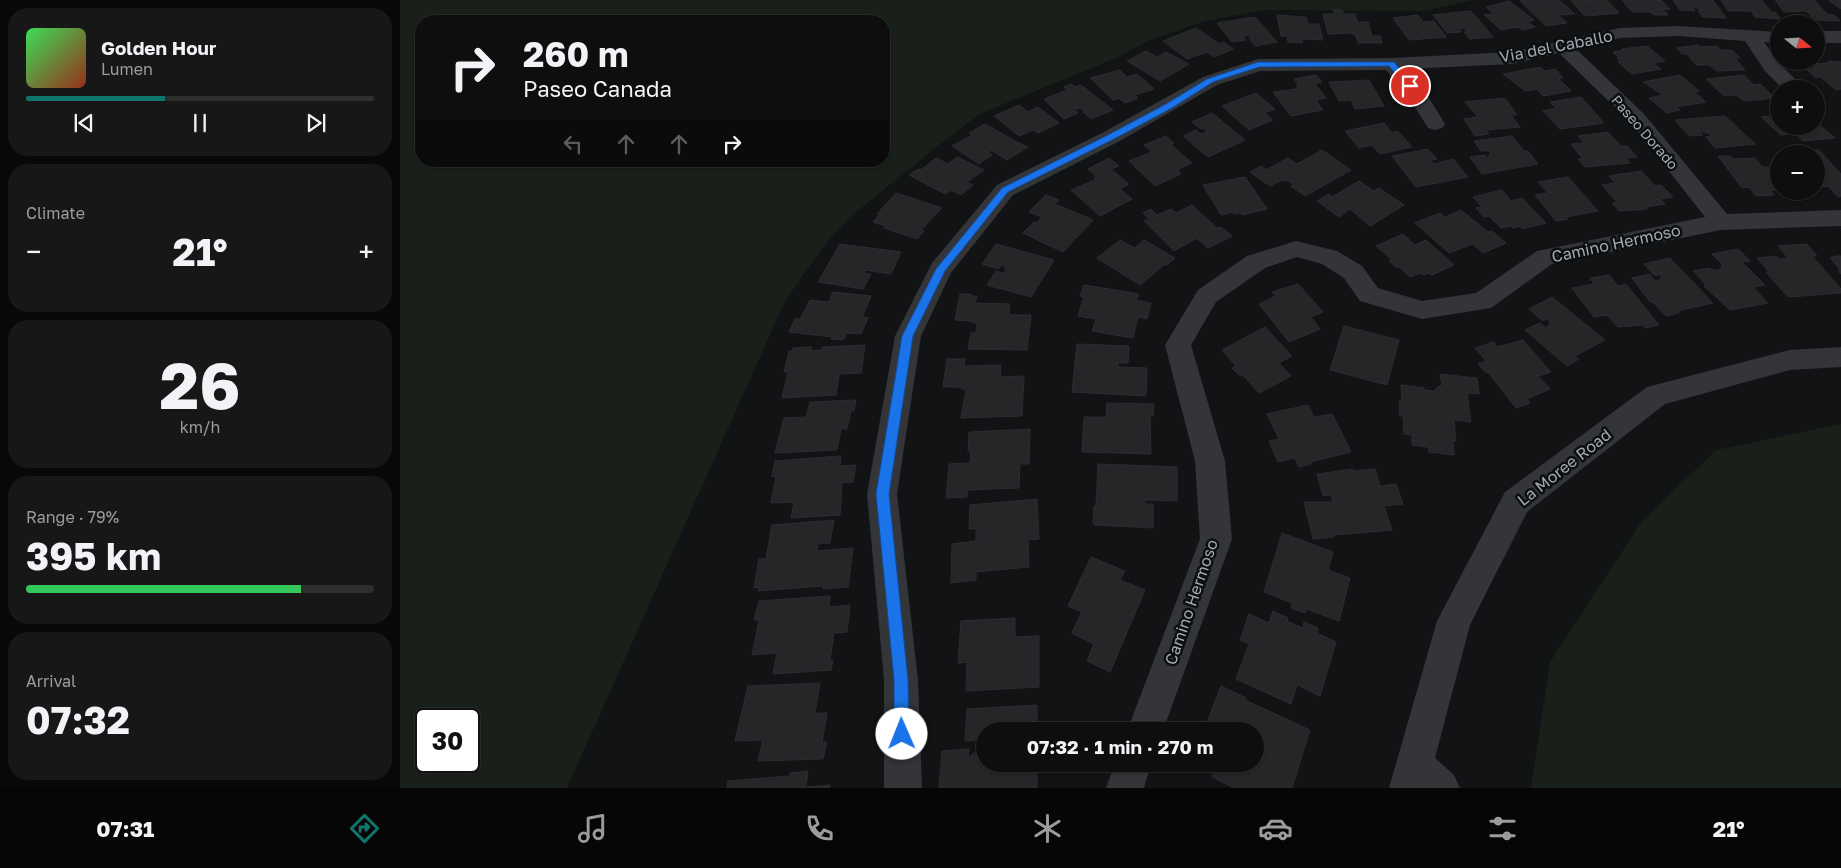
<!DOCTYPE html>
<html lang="en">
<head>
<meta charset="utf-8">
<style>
  :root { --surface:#0e0e0f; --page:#171718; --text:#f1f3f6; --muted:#9b9c9e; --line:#2e2e2f; --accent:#0f766e }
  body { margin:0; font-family:"Golos Text",sans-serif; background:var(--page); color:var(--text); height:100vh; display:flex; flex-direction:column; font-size:19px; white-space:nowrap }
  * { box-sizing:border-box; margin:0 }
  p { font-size:16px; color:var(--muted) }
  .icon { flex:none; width:28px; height:28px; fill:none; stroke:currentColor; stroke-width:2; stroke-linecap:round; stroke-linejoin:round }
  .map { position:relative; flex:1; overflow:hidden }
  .drawer { display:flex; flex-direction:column; gap:8px; padding:8px; background:#080808; width:400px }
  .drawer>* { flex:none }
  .hud { position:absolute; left:15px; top:15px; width:475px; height:152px; border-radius:20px; box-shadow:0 1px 4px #0004,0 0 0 1px var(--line); background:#0e0e0f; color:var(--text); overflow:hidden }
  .needle { width:32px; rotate:108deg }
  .tools { position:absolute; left:1370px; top:15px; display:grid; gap:10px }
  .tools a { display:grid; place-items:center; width:55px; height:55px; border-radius:50%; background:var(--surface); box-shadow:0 1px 4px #0004,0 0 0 1px var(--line); font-size:25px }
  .speed { position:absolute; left:15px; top:708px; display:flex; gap:10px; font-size:25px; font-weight:700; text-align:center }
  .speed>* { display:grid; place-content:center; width:65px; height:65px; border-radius:50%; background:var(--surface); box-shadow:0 1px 4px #0004,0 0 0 1px var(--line); line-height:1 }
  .speed .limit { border:2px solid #111; border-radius:8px; background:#fff; color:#111 }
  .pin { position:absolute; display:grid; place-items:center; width:42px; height:42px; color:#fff; margin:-21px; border:2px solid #fff; border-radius:50%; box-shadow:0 1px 5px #0007 }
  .me { position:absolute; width:55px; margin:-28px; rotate:359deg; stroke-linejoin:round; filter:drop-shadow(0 0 4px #0008) }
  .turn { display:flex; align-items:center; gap:18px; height:105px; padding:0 25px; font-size:22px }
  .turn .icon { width:65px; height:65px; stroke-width:2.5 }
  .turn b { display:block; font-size:35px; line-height:42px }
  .lanes { display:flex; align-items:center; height:48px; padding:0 25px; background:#0003; justify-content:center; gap:25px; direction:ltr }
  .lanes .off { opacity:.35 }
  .big { font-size:38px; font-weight:700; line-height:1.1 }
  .drawer .widget { flex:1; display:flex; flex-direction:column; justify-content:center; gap:8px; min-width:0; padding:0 18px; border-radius:20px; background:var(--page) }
  .drawer .dial { align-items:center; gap:0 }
  .dial b { font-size:65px; line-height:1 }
  .song { display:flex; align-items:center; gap:15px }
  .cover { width:60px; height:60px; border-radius:8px; background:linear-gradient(135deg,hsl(130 70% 55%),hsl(10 70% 35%)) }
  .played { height:5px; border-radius:2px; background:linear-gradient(90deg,var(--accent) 40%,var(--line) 40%) }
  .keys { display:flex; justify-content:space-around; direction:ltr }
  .heat { display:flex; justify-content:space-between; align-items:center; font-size:28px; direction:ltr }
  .charge { height:8px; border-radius:4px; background:linear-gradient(90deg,#34c759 79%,var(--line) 0) }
  .trip { position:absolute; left:576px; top:722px; width:288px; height:50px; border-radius:25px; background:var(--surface); box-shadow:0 1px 4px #0004,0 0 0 1px var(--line); font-weight:700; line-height:50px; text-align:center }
  .tabs { display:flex; height:80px; justify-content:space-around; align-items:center; background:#060606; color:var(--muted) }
  .tabs .icon { width:35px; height:35px }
  .tabs .selected { color:var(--accent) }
  .tabs b { font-size:22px; color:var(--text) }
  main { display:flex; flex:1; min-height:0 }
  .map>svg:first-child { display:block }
  .green { fill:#191f19; fill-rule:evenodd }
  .building { fill:#252628; stroke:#2c2d30 }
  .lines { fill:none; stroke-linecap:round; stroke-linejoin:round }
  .minor { fill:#333539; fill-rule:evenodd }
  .route { fill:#1a73e8; stroke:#114b97 }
  .labels { text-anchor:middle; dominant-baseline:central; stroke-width:5; stroke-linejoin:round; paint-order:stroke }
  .far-street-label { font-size:14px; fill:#a4abb5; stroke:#0d0e0f }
  .street-label { font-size:16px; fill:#a4abb5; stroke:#0d0e0f }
</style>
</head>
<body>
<main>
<section class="drawer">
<div class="widget">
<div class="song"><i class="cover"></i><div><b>Golden Hour</b><p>Lumen</p></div></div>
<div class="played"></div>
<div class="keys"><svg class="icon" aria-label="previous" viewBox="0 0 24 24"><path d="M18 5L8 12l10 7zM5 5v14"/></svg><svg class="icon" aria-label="pause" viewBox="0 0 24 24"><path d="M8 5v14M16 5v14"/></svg><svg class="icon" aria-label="next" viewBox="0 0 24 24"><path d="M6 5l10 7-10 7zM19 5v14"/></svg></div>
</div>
<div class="widget"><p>Climate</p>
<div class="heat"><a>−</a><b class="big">21°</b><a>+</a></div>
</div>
<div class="widget dial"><b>26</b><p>km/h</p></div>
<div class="widget"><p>Range · 79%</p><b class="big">395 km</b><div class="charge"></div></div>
<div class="widget"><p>Arrival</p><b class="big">07:32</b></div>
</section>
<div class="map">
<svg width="1441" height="788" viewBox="0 0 1441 788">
  <rect width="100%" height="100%" fill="#121314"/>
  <!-- green -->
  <path class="green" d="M0,0H1074L1024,11L866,10L805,21L750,40L716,58L580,114L540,144L449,218L427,242L385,301L167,788H0ZM21,21H484V161H21ZM26,719H69V761H26Z
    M1441,424V788H1131L1150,662L1242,521L1316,450Z"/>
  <!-- building -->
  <path class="building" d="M1129,0H1159L1175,14L1158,15L1167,23L1146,26L1120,1Z
    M1207,0L1219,13L1185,16L1171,1Z
    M1222,0H1261L1270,9H1263L1268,15H1254L1251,12H1232Z
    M1273,0H1313L1326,18L1302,17L1298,11L1303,10L1297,8L1293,7L1295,11L1280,10Z
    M1321,0H1362L1371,12H1375L1380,19L1355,17L1351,11H1328Z
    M1375,0H1414L1427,14L1434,15L1440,21L1415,20L1406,11L1384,12Z
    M1428,0H1441V9Z
    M1109,1L1134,20L1128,22L1135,27L1122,30L1118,27L1101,30L1084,15L1094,14L1086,7Z
    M933,10H942L944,14H955L957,22H968L972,36H980L982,43H958L956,36L951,33L928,34L923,14H935Z
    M1071,11L1093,37L1070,39L1064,32L1069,31L1063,28H1059L1061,32L1047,33L1033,15Z
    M877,15L906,17L908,24H919L923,40L902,39L903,43L888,42L887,36H881Z
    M1018,15L1023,22L1034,21L1046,37L1009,40L993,18Z
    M855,17L877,42L855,46L849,38H854L848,35L843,36L846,40L832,42L817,23Z
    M796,28L819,44L823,42L833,49L814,57L807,52L787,59L763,41Z
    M1298,45L1300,47L1317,46L1320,50H1332L1340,58H1335L1345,70L1317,71L1309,65H1296L1287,54H1282L1277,48Z
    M1247,46L1265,61L1253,63L1261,69L1232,74L1218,62L1221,61L1217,58H1219L1213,52L1224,50L1222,49Z
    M746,51L757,57L766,52L789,64L760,81L727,61Z
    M1428,61L1441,62V89L1436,90L1421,77L1416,78L1406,69L1415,68L1411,64L1429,63Z
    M1140,67L1145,71L1155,69L1163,78L1159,79L1171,91L1143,96L1136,89L1125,91L1103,74Z
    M720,70L727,77L737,74L754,89L735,95L738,98L725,103L719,98L713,100L690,78Z
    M916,75L922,82L915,84L926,98L916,100L923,110L891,116L873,92L896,89L898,85L894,79Z
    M1280,75L1299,91L1294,92L1306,102L1276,107L1280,110L1267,113L1249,98L1263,95L1243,82Z
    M1344,75L1354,85L1360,84L1375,98L1344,101L1336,95L1324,96L1306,79Z
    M969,80L984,106L955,109L951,100L939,101L929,82Z
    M671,84L675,87L681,85L713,110L691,119L682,111L685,109L679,108L674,109L678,113L664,119L644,99L667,90L664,87Z
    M856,93L875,109L865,113L873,120L849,130L822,106Z
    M1181,97L1204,123L1160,129L1143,111L1156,108L1150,102Z
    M1105,98L1117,115H1111L1120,127L1086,130L1089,134L1075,136L1064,119L1078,117L1065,102Z
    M619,105L628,112L638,107L659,123L638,133L633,130L619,136L594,116Z
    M812,113L845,140L808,157L783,136L796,130L801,134L806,132L805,128L801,129L792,122Z
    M1379,115V126H1416V122L1435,138L1403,141L1394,133L1381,135L1361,117Z
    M1325,116L1355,144L1315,148L1306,137L1312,136L1308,133L1301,131H1299L1303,135L1289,136L1275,120Z
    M984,123L992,133L998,131L1012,147L980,154L972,145L959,148L945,131Z
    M585,124L617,142L628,147L607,160L591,150L588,152L592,155L579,164L552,146L572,135L569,133Z
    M1208,132L1221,146H1227L1237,157L1226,158L1230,163L1185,167L1178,159H1183L1171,144L1184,143L1178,136Z
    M766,136L774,143L771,145L792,163L777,170L781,174L755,186L729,161L752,152L744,145Z
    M1112,136L1124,151H1128L1138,164L1082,174L1070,157L1085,155L1087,158L1091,153L1089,151H1081L1074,141Z
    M1028,149L1037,159L1031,160L1034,164L1053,159L1068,177L1016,187L992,156Z
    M922,150L951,170L905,196L891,186L894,185L887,180L880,181L870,186L850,172L861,166L866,170L888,158L897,164Z
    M1419,150L1441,174V196L1438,197L1428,186L1416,188V154H1401L1399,151Z
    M1318,156H1330L1333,159L1355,158L1362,167H1375L1379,171V190H1370L1374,195L1356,196L1349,187L1342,188Z
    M557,157L584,170L567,182L573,185L561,195L551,190L545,194L509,175L518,169L521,170L536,158L548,164Z
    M709,158L719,166L711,169L729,184L720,189L732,199L700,216L671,190L695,180V175L688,169Z
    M1241,171L1255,186L1261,185L1273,197L1260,199L1265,204L1246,207L1247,209L1219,211L1212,203L1217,202L1202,185L1215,183L1209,176Z
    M845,177L867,209L842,215L841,213L834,214L833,212L821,215L803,185Z
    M1168,177L1198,211L1166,217L1168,219L1156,221L1135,195L1148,193L1138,182Z
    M959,181L974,191L979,188L1004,205L970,226L950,209L939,217L917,201L929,194L932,197Z
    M1102,190L1111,201L1122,198L1146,223L1122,229L1120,226L1113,228L1111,226L1101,228L1089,216L1084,217L1076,208L1082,207L1073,197Z
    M496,193L542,208L521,230L524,231L517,239L484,228L485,226L473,222L479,215L477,214Z
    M646,195L659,200L655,204L693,220L663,252L623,233L634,222L636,223L642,217L629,212Z
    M792,205L817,228L821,227L832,236L808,248L797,238L774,251L744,221L749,219L743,213L751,209L757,215L771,209L776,213Z
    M1061,210L1088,232L1092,231L1106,243L1083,253L1073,244L1049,253L1015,223L1040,213L1045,217Z
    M1003,234L1015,245L1026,240L1054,265L1032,275L1029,273L1024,275L1021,273L1010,277L999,267L997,268L989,261L992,260L976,246Z
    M720,240L735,248L744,240L775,258L767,265L765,264L740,285L697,258Z
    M440,244L501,252L491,274L465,270L464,273L471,274L463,289L418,282Z
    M596,244L654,260L631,297L587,285L596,271L604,274L606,269L602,264L599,269L582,264Z
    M1407,244L1417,256H1412L1441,289V293L1388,297L1366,272H1369L1357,258L1376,256L1378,259L1388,258L1378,246Z
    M1338,249L1350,261L1342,262L1365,285L1353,287L1368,303L1330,310L1304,286L1306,285L1293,271L1310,268L1314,271L1322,269L1321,267L1322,264L1312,254Z
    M1436,256H1441V274L1438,270H1441L1430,258Z
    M1270,258L1313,303L1277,311L1279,313L1266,316L1253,302H1250L1232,278L1249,274L1255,281L1260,280L1262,275H1254L1244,264Z
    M1209,275L1218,286L1226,284L1259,325L1245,328L1243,325L1218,327L1207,315L1194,317L1172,288L1194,284L1190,278Z
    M898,284L923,312L911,317L920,329L889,342L859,304L876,296L872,292Z
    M684,285L739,294L736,300L751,303L747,319L738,317L733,338L692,331L696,319L678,316L684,297L680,296Z
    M433,292L471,296L462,317L468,318L461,334L447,333L443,340L431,339L432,337L389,332L395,319H400L410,300L429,302Z
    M560,294H571V296H577L575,303L610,304L609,315H631L627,350L568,349L571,333H576L577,324L571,321L555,320Z
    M1152,297L1205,340L1175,356L1179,359L1167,366L1125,330L1140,323L1146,328L1150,324L1148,318L1143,321L1129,309Z
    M944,326L999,340L987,385L930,370Z
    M865,327L892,356L879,363L891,376L859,393L843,375L840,376L832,368L836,366L822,350Z
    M1123,340L1151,372L1138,376L1150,389L1127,399L1130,403L1116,408L1088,372L1086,373L1078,364L1086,361L1075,348L1094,342L1097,347Z
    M677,344L729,346L728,363H718V367L747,368L746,396L672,392Z
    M465,345L461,373L437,374L439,375L436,395L382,398L388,372H384L389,351H392L393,348L412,347L411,351L421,350L422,347Z
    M547,359H565L564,366L601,365L600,377L624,376L622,416L561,418L566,390L559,387H543Z
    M1040,374L1077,378L1079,394L1067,393L1071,422L1054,420L1056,441L1053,440L1054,455L1029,452L1028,447L1012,445V435L1004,434L1003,416H1000L999,401H1002L1001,385L1024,388V390L1035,391L1037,387L1042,386Z
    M456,400L454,411H451L447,429H441L437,450L375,453L384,418L406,417L410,402Z
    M707,403L754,404L753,416H750L751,454L682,452L684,417H706Z
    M908,405L914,417L932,414L951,452L910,462L911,464L899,467L895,458L878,462L869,441L879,439L867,414Z
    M630,429L629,464H620L619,488L568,490L567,497L546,498L549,464L570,463L571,451H568L569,432Z
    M441,456L440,466L456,465L453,482L442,483L440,515L391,518L394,502L371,503L376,476L372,477L375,461Z
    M698,464L777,467V501L745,500V504H753V528L695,525L693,523L694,506H696Z
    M953,469V471L975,469L980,486L996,484L1003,504L984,506L992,530L933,535L934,537L913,539L904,502H933L931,495L923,496L917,474Z
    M637,499L639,539L628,540L629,567L576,572V580L551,583L552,544L576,541V528L569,529L570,505Z
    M434,520L430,543L418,544L417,551L453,548L448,587L423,589V586L358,591L359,587L354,588L359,559H366L372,525Z
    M882,533L933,552L928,570L950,578L939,621L907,609L905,613L891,608L892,603L864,592Z
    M691,557L725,571L720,580L745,590L710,672L687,661L694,644L672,633L682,612L668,606Z
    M430,596L429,607L450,605L447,632L434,633L430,660H433L431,670L373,674L377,653L352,655L359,620H354L359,601Z
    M873,611L888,618L887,621L903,628L904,622L918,628L917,633L936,642L920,696L897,685L891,704L836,679L849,644L840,640L849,614L869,623Z
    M615,618V637L639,636V687L566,691L567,662L558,663L561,621Z
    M420,683L415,713H427L422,742H427L423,759L358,761L363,740L335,741L348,686Z
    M821,686L846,698L845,700L910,730L892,788H834L812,777L818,764H855V731L804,730Z
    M637,705V731H585V764H637V788H539L542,751L569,749L568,759L578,749V740L565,741L567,709Z
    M408,771L406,787L430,785L429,788H327L328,781L390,776V773Z"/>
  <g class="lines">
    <!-- minor -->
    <path class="minor" d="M1278,26L1379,32V44L1364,42L1379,63L1405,89H1383L1365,71L1345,41L1278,36L1220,38L1176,49L1244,114L1327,214L1441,210V226L1321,230L1152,264L1091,308L1022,319L960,301L944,278L922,264L897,257L865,268L816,302L791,345L825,461L832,539L763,731H727L800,539L795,461L765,345L798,290L847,256L896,241L937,251L962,266L978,288L1022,301L1076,293L1137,251L1305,217L1230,122L1159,53L1112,64L1006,69L1026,93L1045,124L1042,128L1035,130L1028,128L1010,99L986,70L860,71L817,85L718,142L613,195L551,273L521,336L497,494L518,680L522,788H484V680L467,494L495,336L532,263L597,185L704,132L803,77L858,59L991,58L1112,52L1220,28Z
      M1416,31H1441V43H1416Z
      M1441,347V367L1390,370L1265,404L1127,512L1070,625L1035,758L1054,775L1060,788H989L1037,621L1105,492L1247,387L1390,350Z
      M715,764H751L744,788H706Z"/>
  </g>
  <!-- route -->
  <path class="route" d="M858,62H994L1014,86L1007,88L989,66L859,67L813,82L772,108L714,139L608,192L545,271L513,336L489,494L508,680L509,734L507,739L502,741L497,739L494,734V680L476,494L502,336L536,269L602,188L708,135L766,104L807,79Z"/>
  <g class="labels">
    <!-- far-street labels -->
    <g class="far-street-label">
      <text transform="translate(1245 132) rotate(49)">Paseo Dorado</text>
    </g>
    <!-- street labels -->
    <g class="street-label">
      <text transform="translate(1156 46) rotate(-11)">Via del Caballo</text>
      <text transform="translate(1216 243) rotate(-12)">Camino Hermoso</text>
      <text transform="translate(1164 467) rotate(-38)">La Moree Road</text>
      <text transform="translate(791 602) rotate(-71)">Camino Hermoso</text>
    </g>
  </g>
</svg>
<div class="tools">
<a><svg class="needle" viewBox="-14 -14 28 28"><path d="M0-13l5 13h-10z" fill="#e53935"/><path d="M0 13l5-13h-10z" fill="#9b9c9e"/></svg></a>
<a>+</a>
<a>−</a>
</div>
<div class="speed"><div class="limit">30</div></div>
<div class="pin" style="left:1010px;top:86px;background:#d93025"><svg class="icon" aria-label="arrive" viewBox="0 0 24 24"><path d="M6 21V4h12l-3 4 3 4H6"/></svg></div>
<svg class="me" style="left:502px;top:734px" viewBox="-20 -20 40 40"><circle r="19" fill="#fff"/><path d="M0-13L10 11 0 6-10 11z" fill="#1a73e8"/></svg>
<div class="trip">07:32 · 1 min · 270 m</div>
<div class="hud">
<div class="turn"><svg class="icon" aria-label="right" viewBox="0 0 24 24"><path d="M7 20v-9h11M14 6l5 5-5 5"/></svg><div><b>260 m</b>Paseo Canada</div></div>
<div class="lanes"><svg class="icon off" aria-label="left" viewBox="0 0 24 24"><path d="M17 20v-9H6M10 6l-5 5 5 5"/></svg><svg class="icon off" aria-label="ahead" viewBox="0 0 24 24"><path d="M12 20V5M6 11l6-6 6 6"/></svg><svg class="icon off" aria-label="ahead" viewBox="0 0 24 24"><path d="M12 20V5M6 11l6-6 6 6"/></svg><svg class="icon" aria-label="right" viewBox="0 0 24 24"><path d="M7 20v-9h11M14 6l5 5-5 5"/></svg></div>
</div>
</div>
</main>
<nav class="tabs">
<b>07:31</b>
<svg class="icon selected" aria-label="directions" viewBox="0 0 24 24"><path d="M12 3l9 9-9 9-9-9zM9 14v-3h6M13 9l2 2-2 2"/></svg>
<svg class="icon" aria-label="music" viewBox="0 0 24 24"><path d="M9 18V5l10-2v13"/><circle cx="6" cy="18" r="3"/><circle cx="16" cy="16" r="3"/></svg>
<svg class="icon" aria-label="phone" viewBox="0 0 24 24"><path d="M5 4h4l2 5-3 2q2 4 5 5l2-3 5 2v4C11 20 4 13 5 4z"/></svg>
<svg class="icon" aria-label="climate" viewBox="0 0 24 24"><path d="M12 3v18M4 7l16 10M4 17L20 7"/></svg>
<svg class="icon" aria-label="car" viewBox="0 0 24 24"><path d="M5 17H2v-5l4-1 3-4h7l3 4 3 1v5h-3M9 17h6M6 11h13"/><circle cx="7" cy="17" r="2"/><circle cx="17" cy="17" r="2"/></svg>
<svg class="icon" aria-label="filters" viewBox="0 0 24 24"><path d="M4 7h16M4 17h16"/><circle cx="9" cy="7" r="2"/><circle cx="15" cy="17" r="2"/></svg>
<b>21°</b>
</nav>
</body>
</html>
